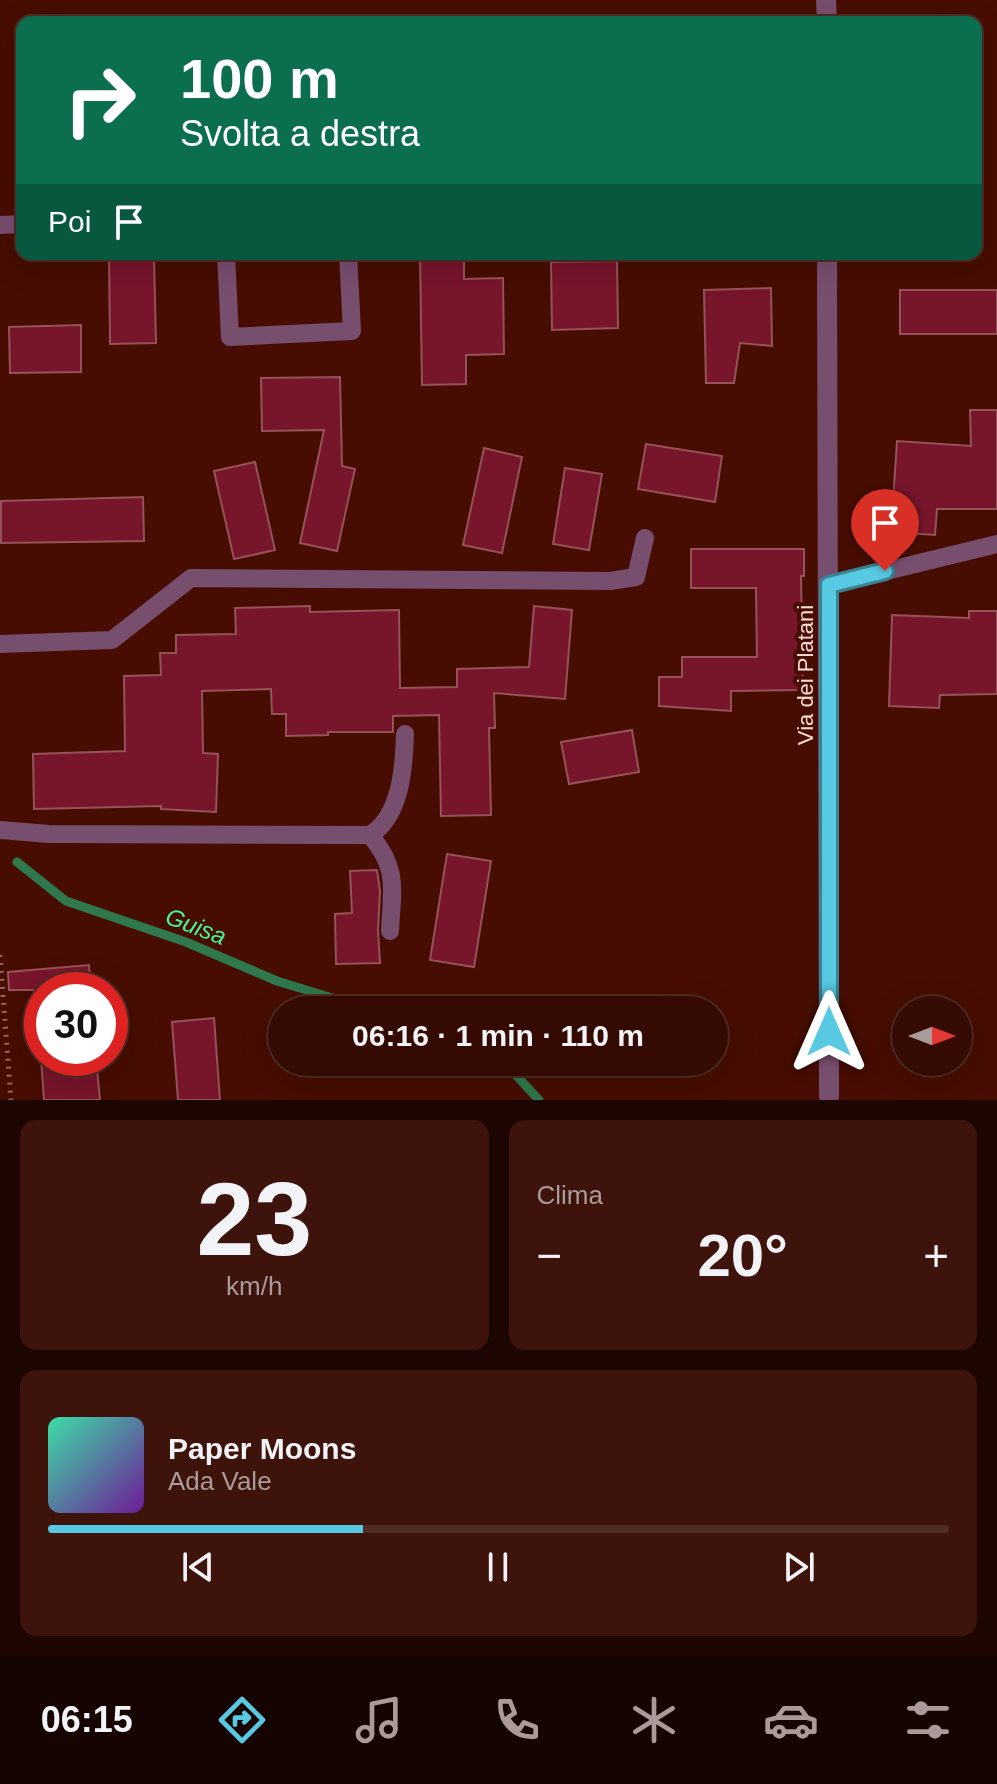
<!DOCTYPE html>
<html lang="it">
<head>
<meta charset="utf-8">
<style>
  :root { --surface:#350a02; --page:#3d130c; --text:#f1f3f6; --muted:#aa9a99; --line:#4f2b24; --accent:#57c9e2 }
  body { margin:0; font-family:Helvetica,sans-serif; background:var(--page); color:var(--text); height:100vh; display:flex; flex-direction:column; font-size:30px; white-space:nowrap }
  * { box-sizing:border-box; margin:0 }
  p { font-size:26px; color:var(--muted) }
  .icon { flex:none; width:44px; height:44px; fill:none; stroke:currentColor; stroke-width:2; stroke-linecap:round; stroke-linejoin:round }
  .map { position:relative; height:1100px; overflow:hidden }
  .side { display:flex; flex-direction:column; gap:20px; padding:20px; background:#1d0601; flex:1 }
  .side>* { flex:none }
  .hud { position:absolute; left:16px; top:16px; width:966px; height:244px; border-radius:16px; box-shadow:0 8px 32px #0002,0 0 0 2px var(--line); background:#0b6e4f; color:#fff; overflow:hidden }
  .needle { width:52px; rotate:90deg }
  .tools { position:absolute; left:892px; top:996px; display:grid; gap:16px }
  .tools a { display:grid; place-items:center; width:80px; height:80px; border-radius:50%; background:var(--surface); box-shadow:0 8px 32px #0002,0 0 0 2px var(--line); font-size:40px }
  .speed { position:absolute; left:24px; top:972px; display:flex; gap:16px; font-size:40px; font-weight:700; text-align:center }
  .speed>* { display:grid; place-content:center; width:104px; height:104px; border-radius:50%; background:var(--surface); box-shadow:0 8px 32px #0002,0 0 0 2px var(--line); line-height:1 }
  .speed .limit { border:12px solid #d22; background:#fff; color:#111 }
  .pin { position:absolute; display:grid; place-items:center; width:68px; height:68px; color:#fff; margin:-82px -34px; border-radius:50% 50% 50% 0; rotate:-45deg; box-shadow:0 0 8px #0007 }
  .pin .icon { rotate:45deg }
  .me { position:absolute; width:88px; margin:-44px; rotate:0deg; stroke-linejoin:round; filter:drop-shadow(0 0 6px #0008) }
  .turn { display:flex; align-items:center; gap:28px; height:168px; padding:0 32px; font-size:36px }
  .turn .icon { width:104px; height:104px; stroke-width:2.5 }
  .turn b { display:block; font-size:56px; line-height:68px }
  .then { display:flex; align-items:center; height:76px; padding:0 32px; background:#0003; gap:16px; font-size:30px }
  .big { font-size:60px; font-weight:600; line-height:1.1 }
  .side .tile { flex:1; display:flex; flex-direction:column; justify-content:center; gap:12px; min-width:0; padding:0 28px; border-radius:16px; background:var(--page) }
  .side .dial { align-items:center; gap:0 }
  .dial b { font-size:104px; line-height:1 }
  .song { display:flex; align-items:center; gap:24px }
  .cover { width:96px; height:96px; border-radius:12px; background:linear-gradient(135deg,hsl(160 70% 55%),hsl(280 70% 35%)) }
  .played { height:8px; border-radius:4px; background:linear-gradient(90deg,var(--accent) 35%,var(--line) 35%) }
  .keys { display:flex; justify-content:space-around; direction:ltr }
  .heat { display:flex; justify-content:space-between; align-items:center; font-size:44px; direction:ltr }
  .side .tiles { flex:1; display:grid; gap:20px; grid-template-columns:1fr 1fr }
  .tile:last-child { grid-column:span 2 }
  .trip { position:absolute; left:268px; top:996px; width:460px; height:80px; border-radius:40px; background:var(--surface); box-shadow:0 8px 32px #0002,0 0 0 2px var(--line); font-weight:600; line-height:80px; text-align:center }
  .dock { display:flex; height:128px; justify-content:space-around; align-items:center; background:#150401; color:var(--muted) }
  .dock .icon { width:56px; height:56px }
  .dock .current { color:var(--accent) }
  .dock b { font-size:36px; color:var(--text) }
  .map>svg:first-child { display:block }
  .lines { fill:none; stroke-linecap:round; stroke-linejoin:round }
  .stream { stroke:#2f774c; stroke-width:9 }
  .building { fill:#77152b; stroke:#965259; stroke-width:2 }
  .path { stroke:#95665d; stroke-width:5; stroke-dasharray:2 6; stroke-linecap:butt }
  .lane { stroke:#784e6f; stroke-width:18 }
  .street { stroke:#784e6f; stroke-width:20 }
  .route-casing { stroke:#398393; stroke-width:20 }
  .route { stroke:#57c9e2; stroke-width:14 }
  .labels { text-anchor:middle; dominant-baseline:central; stroke-width:8; stroke-linejoin:round; paint-order:stroke }
  .street-label { font-size:22px; fill:#fadbd3; stroke:#470d02 }
  .water-label { font-size:24px; font-style:italic; fill:#46f697; stroke:#470d02 }
</style>
</head>
<body>
<div class="map">
<svg width="997" height="1100" viewBox="0 0 997 1100">
  <rect width="100%" height="100%" fill="#470d02"/>
  <g class="lines">
    <!-- stream -->
    <path class="stream" d="M17,862L66,901L186,942L277,981L371,1010
      M504,1062L539,1100"/>
  </g>
  <!-- building -->
  <path class="building" d="M420,254H464V279L503,278L504,354L466,355V384L422,385Z
    M154,257L156,343L110,344L109,258Z
    M617,261L618,328L552,330L551,262Z
    M771,288L772,346L740,343L734,383H706L704,290Z
    M900,290H997V334H900Z
    M81,325V372L10,373L9,327Z
    M340,377L342,466L355,469L337,551L300,543L324,430L262,431L261,378Z
    M970,410H997V509H937L935,535L891,532L897,441L971,446Z
    M646,444L722,456L715,502L638,489Z
    M484,448L522,457L502,553L463,545Z
    M255,462L275,550L234,559L214,471Z
    M565,468L602,474L589,550L553,544Z
    M143,497L144,541L1,543V501Z
    M691,549H804V576H801L803,690L731,691V711L659,706V677H682V657H757L756,588H691Z
    M310,606V612L399,610L400,688L457,687V669L529,667L534,606L572,610L565,699L494,693L495,728H489L491,815L441,816L439,715L393,716V732H328V735L286,736V714H272L271,689L202,691L203,753L218,754L216,812L161,809V806L34,809L33,754L125,751L124,676L161,675L160,653H176V635L236,634L235,608Z
    M969,611H997V694L940,695L939,708L889,706L892,615L969,618Z
    M632,730L639,772L569,784L561,742Z
    M447,854L491,861L474,967L430,960Z
    M377,870L380,891L378,930L380,963L336,964L335,914L352,913L350,871Z
    M89,965L91,990H9L8,972Z
    M214,1018L220,1100H178L172,1022Z
    M41,1058H96L100,1100H44Z"/>
  <g class="lines">
    <!-- path -->
    <path class="path" d="M0,955L11,1100"/>
    <!-- lane -->
    <path class="lane" d="M0,225L22,224
      M226,254L230,337L352,331L348,254
      M829,585L997,544
      M0,644L112,640L191,578L610,581L636,577L645,538
      M0,830L49,834L370,835C401,816 404,767 405,734
      M370,835C399,869 392,889 390,931"/>
    <!-- street -->
    <path class="street" d="M826,0L827,22
      M827,254L829,1096"/>
  </g>
  <g class="lines">
    <!-- route casing -->
    <g class="route-casing">
      <path id="route" d="M829,1032V585L885,571"/>
    </g>
    <!-- route -->
    <use href="#route" class="route"/>
  </g>
  <g class="labels">
    <!-- street labels -->
    <g class="street-label">
      <text transform="translate(805 675) rotate(-90)">Via dei Platani</text>
    </g>
    <!-- water labels -->
    <g class="water-label">
      <text transform="translate(196 926) rotate(21)">Guisa</text>
    </g>
  </g>
</svg>
<div class="tools">
<a><svg class="needle" viewBox="-14 -14 28 28"><path d="M0-13l5 13h-10z" fill="#e53935"/><path d="M0 13l5-13h-10z" fill="#aa9a99"/></svg></a>
</div>
<div class="speed"><div class="limit">30</div></div>
<div class="pin" style="left:885px;top:571px;background:#d93025"><svg class="icon" aria-label="arrive" viewBox="0 0 24 24"><path d="M6 21V4h12l-3 4 3 4H6"/></svg></div>
<svg class="me" style="left:829px;top:1032px" viewBox="-20 -20 40 40"><path d="M0-17L14 15 0 8-14 15z" fill="#57c9e2" stroke="#fff" stroke-width="4"/></svg>
<div class="trip">06:16 · 1 min · 110 m</div>
<div class="hud">
<div class="turn"><svg class="icon" aria-label="right" viewBox="0 0 24 24"><path d="M7 20v-9h11M14 6l5 5-5 5"/></svg><div><b>100 m</b>Svolta a destra</div></div>
<div class="then">Poi<svg class="icon" aria-label="arrive" viewBox="0 0 24 24"><path d="M6 21V4h12l-3 4 3 4H6"/></svg></div>
</div>
</div>
<section class="side">
<div class="tiles">
<div class="tile dial"><b>23</b><p>km/h</p></div>
<div class="tile"><p>Clima</p>
<div class="heat"><a>−</a><b class="big">20°</b><a>+</a></div>
</div>
<div class="tile">
<div class="song"><i class="cover"></i><div><b>Paper Moons</b><p>Ada Vale</p></div></div>
<div class="played"></div>
<div class="keys"><svg class="icon" aria-label="previous" viewBox="0 0 24 24"><path d="M18 5L8 12l10 7zM5 5v14"/></svg><svg class="icon" aria-label="pause" viewBox="0 0 24 24"><path d="M8 5v14M16 5v14"/></svg><svg class="icon" aria-label="next" viewBox="0 0 24 24"><path d="M6 5l10 7-10 7zM19 5v14"/></svg></div>
</div>
</div>
</section>
<nav class="dock">
<b>06:15</b>
<svg class="icon current" aria-label="directions" viewBox="0 0 24 24"><path d="M12 3l9 9-9 9-9-9zM9 14v-3h6M13 9l2 2-2 2"/></svg>
<svg class="icon" aria-label="music" viewBox="0 0 24 24"><path d="M9 18V5l10-2v13"/><circle cx="6" cy="18" r="3"/><circle cx="16" cy="16" r="3"/></svg>
<svg class="icon" aria-label="phone" viewBox="0 0 24 24"><path d="M5 4h4l2 5-3 2q2 4 5 5l2-3 5 2v4C11 20 4 13 5 4z"/></svg>
<svg class="icon" aria-label="climate" viewBox="0 0 24 24"><path d="M12 3v18M4 7l16 10M4 17L20 7"/></svg>
<svg class="icon" aria-label="car" viewBox="0 0 24 24"><path d="M5 17H2v-5l4-1 3-4h7l3 4 3 1v5h-3M9 17h6M6 11h13"/><circle cx="7" cy="17" r="2"/><circle cx="17" cy="17" r="2"/></svg>
<svg class="icon" aria-label="filters" viewBox="0 0 24 24"><path d="M4 7h16M4 17h16"/><circle cx="9" cy="7" r="2"/><circle cx="15" cy="17" r="2"/></svg>
</nav>
</body>
</html>
